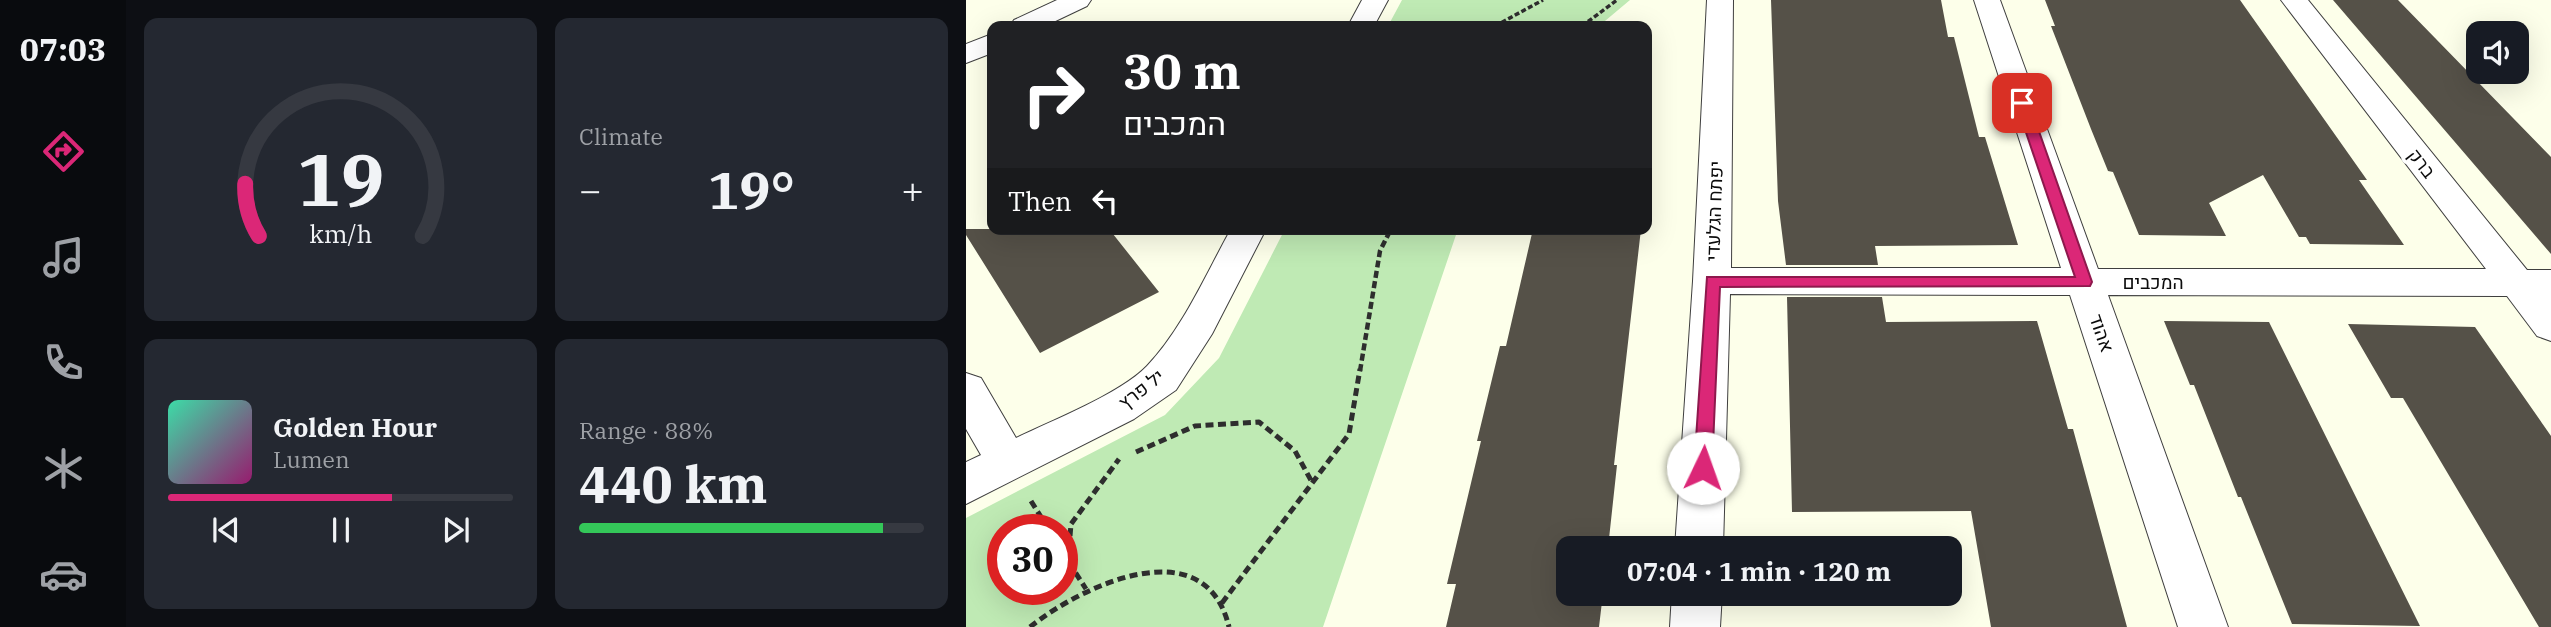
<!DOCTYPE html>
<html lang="en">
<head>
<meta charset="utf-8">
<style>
  :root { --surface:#171b24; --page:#242831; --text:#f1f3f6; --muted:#9ea1a6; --line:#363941; --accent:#db2777 }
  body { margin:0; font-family:"IBM Plex Serif",Heebo,serif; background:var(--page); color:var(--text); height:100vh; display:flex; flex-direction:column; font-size:26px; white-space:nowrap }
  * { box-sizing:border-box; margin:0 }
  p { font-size:23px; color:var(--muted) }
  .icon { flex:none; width:38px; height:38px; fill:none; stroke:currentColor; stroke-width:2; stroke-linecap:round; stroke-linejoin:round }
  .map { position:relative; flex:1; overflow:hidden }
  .panel { display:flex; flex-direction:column; gap:18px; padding:18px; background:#0d0f14; width:840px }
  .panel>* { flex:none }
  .hud { position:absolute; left:21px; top:21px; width:665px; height:214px; border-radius:14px; box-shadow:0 7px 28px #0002; background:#202124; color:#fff; overflow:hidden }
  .controls { position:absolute; left:1500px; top:21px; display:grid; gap:14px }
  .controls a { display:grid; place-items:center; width:63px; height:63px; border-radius:14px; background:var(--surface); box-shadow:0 7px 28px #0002; font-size:35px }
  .speed { position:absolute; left:21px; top:514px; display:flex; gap:14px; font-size:35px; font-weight:700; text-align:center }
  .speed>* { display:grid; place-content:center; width:91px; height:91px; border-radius:50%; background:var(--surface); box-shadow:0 7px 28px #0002; line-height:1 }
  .speed .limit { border:10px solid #d22; background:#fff; color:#111 }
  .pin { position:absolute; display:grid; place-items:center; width:60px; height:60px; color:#fff; margin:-30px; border-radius:14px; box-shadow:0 4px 10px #0006 }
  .me { position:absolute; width:77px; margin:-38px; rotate:3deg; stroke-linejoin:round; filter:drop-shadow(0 0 5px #0008) }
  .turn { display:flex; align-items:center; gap:24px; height:147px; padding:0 21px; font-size:32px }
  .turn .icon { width:91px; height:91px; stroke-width:2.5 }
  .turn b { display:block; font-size:49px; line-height:60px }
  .then { display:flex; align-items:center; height:66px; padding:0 21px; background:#0003; gap:14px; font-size:26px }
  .big { font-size:52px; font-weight:700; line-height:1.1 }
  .panel .card { flex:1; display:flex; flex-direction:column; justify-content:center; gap:10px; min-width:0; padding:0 24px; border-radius:14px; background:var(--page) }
  .panel .dial { align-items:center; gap:0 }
  .dial svg { height:182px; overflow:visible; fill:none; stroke:var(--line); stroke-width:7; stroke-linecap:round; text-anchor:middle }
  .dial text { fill:var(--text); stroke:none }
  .song { display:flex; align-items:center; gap:21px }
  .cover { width:84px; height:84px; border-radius:10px; background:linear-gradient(135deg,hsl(160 70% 55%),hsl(320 70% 35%)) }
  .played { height:7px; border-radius:4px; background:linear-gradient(90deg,var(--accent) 65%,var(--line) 65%) }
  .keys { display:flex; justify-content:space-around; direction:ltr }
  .heat { display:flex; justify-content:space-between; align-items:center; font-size:38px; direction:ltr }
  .charge { height:10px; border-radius:5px; background:linear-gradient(90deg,#34c759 88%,var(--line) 0) }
  .panel .tiles { flex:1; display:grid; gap:18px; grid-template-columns:repeat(2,1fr) }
  .trip { position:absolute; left:590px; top:536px; width:406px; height:70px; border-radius:14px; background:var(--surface); box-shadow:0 7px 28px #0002; font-weight:700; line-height:70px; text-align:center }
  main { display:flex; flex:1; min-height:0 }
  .tabs { display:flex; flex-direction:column; width:126px; justify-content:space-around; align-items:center; background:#090b0e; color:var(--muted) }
  .tabs .icon { width:49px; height:49px }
  .tabs .active { color:var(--accent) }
  .tabs b { font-size:32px; color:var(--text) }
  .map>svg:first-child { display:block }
  .green { fill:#bfeab4; fill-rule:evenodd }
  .building { fill:#555148 }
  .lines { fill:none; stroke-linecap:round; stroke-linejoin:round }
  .street-casing { stroke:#3f3f3f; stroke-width:2 }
  .path-far2 { stroke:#2e2e2e; stroke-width:3.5; stroke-dasharray:5 2.5; stroke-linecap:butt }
  .path-far1 { stroke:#2e2e2e; stroke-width:4.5; stroke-dasharray:7 3.5; stroke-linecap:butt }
  .path { stroke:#2e2e2e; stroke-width:5; stroke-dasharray:8 4.5; stroke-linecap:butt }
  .street { fill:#fff; fill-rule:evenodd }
  .route { fill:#db2777; stroke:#8e194d; stroke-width:2 }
  .labels { text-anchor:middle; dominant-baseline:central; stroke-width:7; stroke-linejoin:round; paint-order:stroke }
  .street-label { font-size:19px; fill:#0c0c0c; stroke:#fff }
</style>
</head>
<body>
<main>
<nav class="tabs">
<b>07:03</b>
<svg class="icon active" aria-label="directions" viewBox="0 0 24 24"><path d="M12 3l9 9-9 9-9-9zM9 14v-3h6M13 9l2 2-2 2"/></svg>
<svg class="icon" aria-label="music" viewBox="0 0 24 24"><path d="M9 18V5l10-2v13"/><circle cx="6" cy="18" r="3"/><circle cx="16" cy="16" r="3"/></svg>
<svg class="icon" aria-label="phone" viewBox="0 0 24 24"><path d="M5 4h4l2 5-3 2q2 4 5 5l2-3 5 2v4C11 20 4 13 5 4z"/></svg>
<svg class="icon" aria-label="climate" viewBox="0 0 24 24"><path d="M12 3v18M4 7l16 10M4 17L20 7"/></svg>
<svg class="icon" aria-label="car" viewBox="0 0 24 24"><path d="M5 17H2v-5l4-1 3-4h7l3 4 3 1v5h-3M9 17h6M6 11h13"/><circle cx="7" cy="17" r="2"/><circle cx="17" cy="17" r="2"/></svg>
</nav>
<section class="panel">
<div class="tiles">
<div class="card dial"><svg viewBox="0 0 100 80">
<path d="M14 69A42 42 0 1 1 86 69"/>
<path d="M14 69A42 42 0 0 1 8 46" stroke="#db2777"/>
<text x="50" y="56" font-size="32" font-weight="700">19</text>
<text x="50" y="72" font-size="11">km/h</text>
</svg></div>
<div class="card"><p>Climate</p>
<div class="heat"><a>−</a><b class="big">19°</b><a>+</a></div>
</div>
<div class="card">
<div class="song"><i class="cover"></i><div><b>Golden Hour</b><p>Lumen</p></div></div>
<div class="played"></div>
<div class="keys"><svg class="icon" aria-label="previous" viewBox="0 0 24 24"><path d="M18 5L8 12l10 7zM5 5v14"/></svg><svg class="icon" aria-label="pause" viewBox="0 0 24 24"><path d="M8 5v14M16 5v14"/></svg><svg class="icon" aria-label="next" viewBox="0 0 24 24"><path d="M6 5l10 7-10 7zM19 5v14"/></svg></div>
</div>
<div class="card"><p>Range · 88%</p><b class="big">440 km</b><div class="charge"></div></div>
</div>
</section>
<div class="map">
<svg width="1585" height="627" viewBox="0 0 1585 627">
  <rect width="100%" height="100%" fill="#fdffea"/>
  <!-- green -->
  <path class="green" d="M436,0H664L633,26H422Z
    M319,229H492L357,627H0V518L199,415L253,358ZM37,530H96V590H37Z"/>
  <!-- building -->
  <path class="building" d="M805,0H975L982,37H988L1013,137H1019L1052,245L909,246L912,265H820L812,201Z
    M1079,0H1274L1401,180H1393L1438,245L1344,244L1340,237H1333L1297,175L1243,203L1260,236L1173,235L1147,172L1142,171L1125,129L1085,26H1089Z
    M1367,0H1432L1585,157V254Z
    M0,229H143L193,292L74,353L0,235Z
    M567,229H675L648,465H651L642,548H602V593H637L633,627H480L490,584H481L515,441H511L534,346H540Z
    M821,297H916L920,322L1071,321L1102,429H1107L1161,627H1025L1005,511L826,512Z
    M1198,321L1303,322L1454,626L1326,624L1275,497H1272L1228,385H1224Z
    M1382,324L1509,327L1585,436V627H1573L1437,398H1425Z"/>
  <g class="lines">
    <!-- street casing -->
    <g class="street-casing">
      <path id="street" d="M91,0H125L121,6L79,26H44L48,20Z
        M396,0H422L408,26H382Z
        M741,0H767L765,268H1095L1008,0H1034L1132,269H1520L1315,0H1342L1561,270H1585V341L1571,336L1541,296L1142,295L1262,627H1212L1104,295L764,294L757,548H709L727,281Z
        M26,34V53L0,63V44Z
        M265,229H300L246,334L210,390L168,419L0,504V462L15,455L0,429V373L15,378L50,438C87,420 154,394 181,366C217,328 240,274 265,229Z
        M706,593H756L754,627H704Z"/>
    </g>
    <!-- path-far2 -->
    <path class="path-far2" d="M529,26L577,0
      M616,26L651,0"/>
    <!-- path-far1 -->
    <path class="path-far1" d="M394,371L414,251L425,229"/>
    <!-- path -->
    <path class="path" d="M170,452L229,426L293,422L329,451L347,484
      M65,501L83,530
      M96,552L120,589
      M102,561L105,524L153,459
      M256,603L383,434L394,369
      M64,627C115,586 239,527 263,627"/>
    <!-- street -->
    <use href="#street" class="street"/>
  </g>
  <!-- route -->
  <path class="route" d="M1052,100L1063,103L1126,282L1124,286L754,287L746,468L743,474H730L728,468L741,277H1109L1050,103Z"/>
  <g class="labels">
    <!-- street labels -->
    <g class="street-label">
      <text transform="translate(1456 163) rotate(52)">ברק</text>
      <text transform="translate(748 211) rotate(-88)">יפתח הגלעדי</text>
      <text x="1187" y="282">המכבים</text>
      <text transform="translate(1136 333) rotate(71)">אהוד</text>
      <text transform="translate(175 389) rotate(-38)">יל פרץ</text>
    </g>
  </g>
</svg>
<div class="controls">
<a><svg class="icon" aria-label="sound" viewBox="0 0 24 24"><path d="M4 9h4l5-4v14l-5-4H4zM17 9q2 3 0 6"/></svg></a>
</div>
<div class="speed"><div class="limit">30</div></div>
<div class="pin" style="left:1056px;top:103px;background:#d93025"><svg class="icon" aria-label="arrive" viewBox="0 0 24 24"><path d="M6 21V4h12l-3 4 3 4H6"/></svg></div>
<svg class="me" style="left:737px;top:468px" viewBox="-20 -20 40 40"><circle r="19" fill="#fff"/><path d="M0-13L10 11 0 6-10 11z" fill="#db2777"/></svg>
<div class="trip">07:04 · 1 min · 120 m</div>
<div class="hud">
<div class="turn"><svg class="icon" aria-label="right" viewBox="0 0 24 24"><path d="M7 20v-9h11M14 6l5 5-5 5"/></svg><div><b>30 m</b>המכבים</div></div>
<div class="then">Then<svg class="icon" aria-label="left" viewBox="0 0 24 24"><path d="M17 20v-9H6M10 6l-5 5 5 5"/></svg></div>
</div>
</div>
</main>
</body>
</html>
